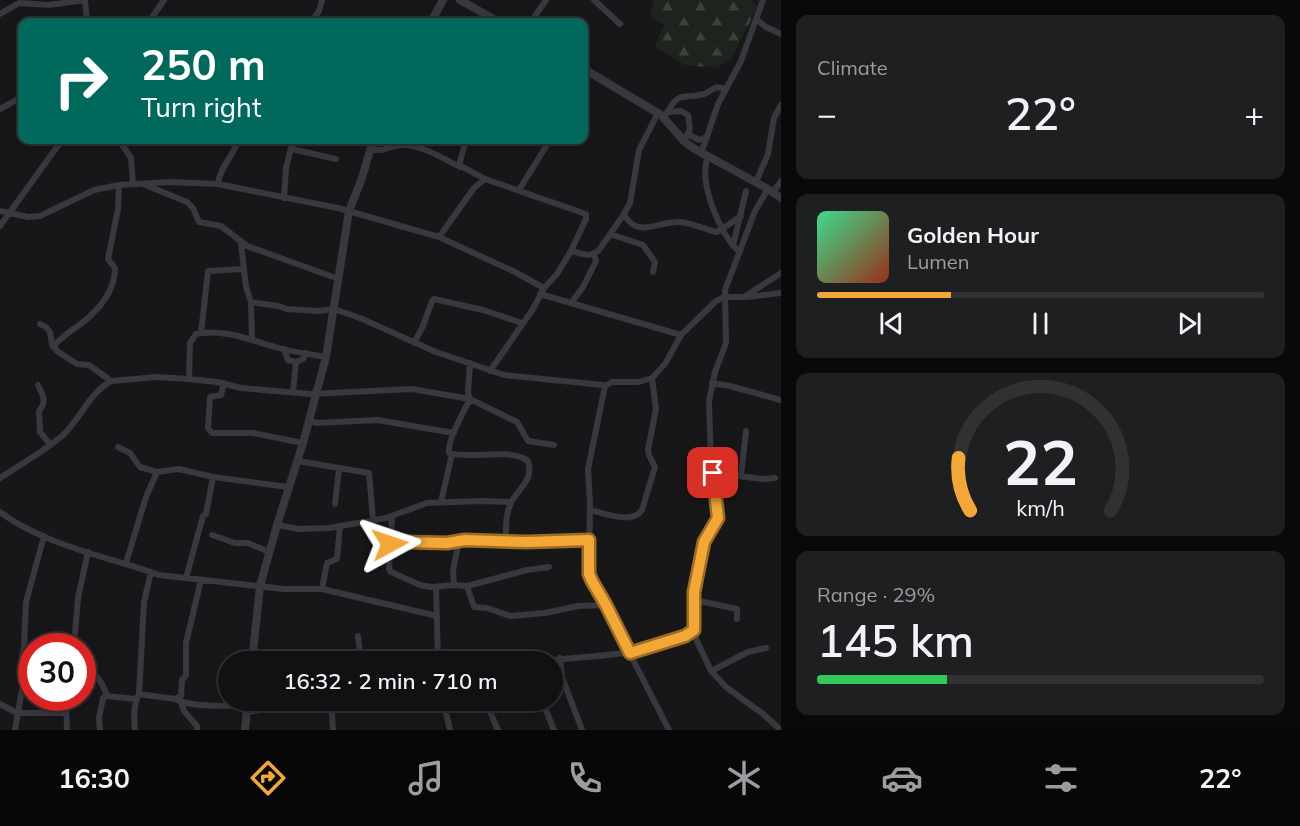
<!DOCTYPE html>
<html lang="en">
<head>
<meta charset="utf-8">
<style>
  :root { --surface:#111113; --page:#1e1f21; --text:#f1f3f6; --muted:#9c9da0; --line:#303133; --accent:#f2a736 }
  body { margin:0; font-family:Mulish,sans-serif; background:var(--page); color:var(--text); height:100vh; display:flex; flex-direction:column; font-size:22px; white-space:nowrap }
  * { box-sizing:border-box; margin:0 }
  p { font-size:20px; color:var(--muted) }
  .icon { flex:none; width:33px; height:33px; fill:none; stroke:currentColor; stroke-width:2; stroke-linecap:round; stroke-linejoin:round }
  .map { position:relative; flex:1; overflow:hidden }
  .drawer { display:flex; flex-direction:column; gap:15px; padding:15px; background:#09090a; width:519px }
  .drawer>* { flex:none }
  .hud { position:absolute; left:18px; top:18px; width:570px; height:126px; border-radius:12px; box-shadow:0 3px 15px #0003,0 0 0 2px var(--line); background:#00695c; color:#fff; overflow:hidden }
  .speed { position:absolute; left:18px; top:633px; display:flex; gap:12px; font-size:30px; font-weight:700; text-align:center }
  .speed>* { display:grid; place-content:center; width:78px; height:78px; border-radius:50%; background:var(--surface); box-shadow:0 3px 15px #0003,0 0 0 2px var(--line); line-height:1 }
  .speed .limit { border:9px solid #d22; background:#fff; color:#111 }
  .pin { position:absolute; display:grid; place-items:center; width:51px; height:51px; color:#fff; margin:-26px; border-radius:12px; box-shadow:0 3px 9px #0006 }
  .me { position:absolute; width:66px; margin:-33px; rotate:85deg; stroke-linejoin:round; filter:drop-shadow(0 0 4px #0008) }
  .turn { display:flex; align-items:center; gap:21px; height:126px; padding:0 24px; font-size:27px }
  .turn .icon { width:78px; height:78px; stroke-width:2.5 }
  .turn b { display:block; font-size:42px; line-height:51px }
  .big { font-size:45px; font-weight:600; line-height:1.1 }
  .drawer .widget { flex:1; display:flex; flex-direction:column; justify-content:center; gap:9px; min-width:0; padding:0 21px; border-radius:12px; background:var(--page) }
  .drawer .dial { align-items:center; gap:0 }
  .dial svg { height:156px; overflow:visible; fill:none; stroke:var(--line); stroke-width:7; stroke-linecap:round; text-anchor:middle }
  .dial text { fill:var(--text); stroke:none }
  .song { display:flex; align-items:center; gap:18px }
  .cover { width:72px; height:72px; border-radius:9px; background:linear-gradient(135deg,hsl(150 70% 55%),hsl(10 70% 35%)) }
  .played { height:6px; border-radius:3px; background:linear-gradient(90deg,var(--accent) 30%,var(--line) 30%) }
  .keys { display:flex; justify-content:space-around; direction:ltr }
  .heat { display:flex; justify-content:space-between; align-items:center; font-size:33px; direction:ltr }
  .charge { height:9px; border-radius:4px; background:linear-gradient(90deg,#34c759 29%,var(--line) 0) }
  .trip { position:absolute; left:218px; top:651px; width:345px; height:60px; border-radius:30px; background:var(--surface); box-shadow:0 3px 15px #0003,0 0 0 2px var(--line); font-weight:600; line-height:60px; text-align:center }
  .menu { display:flex; height:96px; justify-content:space-around; align-items:center; background:#070708; color:var(--muted) }
  .menu .icon { width:42px; height:42px }
  .menu .on { color:var(--accent) }
  .menu b { font-size:27px; color:var(--text) }
  main { display:flex; flex:1; min-height:0 }
  .map>svg:first-child { display:block }
  .forest { fill:url(#forest-firs) }
  .lines { fill:none; stroke-linecap:round; stroke-linejoin:round }
  .minor { stroke:#38393e; stroke-width:6 }
  .tertiary { stroke:#38393e; stroke-width:8 }
  .route-casing { stroke:#9d6d23; stroke-width:15 }
  .route { stroke:#f2a736; stroke-width:10 }
</style>
</head>
<body>
<main>
<div class="map">
<svg width="781" height="730" viewBox="0 0 781 730">
  <defs>
    <pattern id="forest-firs" width="22" height="20" patternUnits="userSpaceOnUse" patternTransform="scale(1.5)"><rect width="22" height="20" fill="#1d241e"/><path d="M5 1l3.5 6h-7zM16 11l3.5 6h-7z" fill="#3b413d"/></pattern>
  </defs>
  <rect width="100%" height="100%" fill="#171719"/>
  <!-- forest -->
  <path class="forest" d="M654,0H751L758,6L731,59L716,68L685,65L655,47L664,25L650,15Z"/>
  <g class="lines">
    <!-- minor -->
    <path class="minor" d="M85,0L87,22
      M594,0L620,24
      M0,14L19,3L49,5L85,0
      M756,19L766,27L781,34
      M149,22L164,0
      M311,22L319,11L322,0
      M531,22L546,0
      M0,109L22,97
      M668,112L681,111L688,115L690,129L684,141
      M658,113L639,150L630,203L624,214C637,240 661,220 680,222C692,223 705,229 716,232C721,231 736,219 741,216
      M664,117C682,88 677,101 704,94C709,92 712,89 717,87L725,89
      M688,134L699,140L707,137
      M119,140L131,158L133,183
      M466,140L459,165L485,179
      M292,149L336,159
      M370,149C387,153 388,145 402,145C422,145 442,158 460,167
      M701,154L718,104L741,61L763,0
      M708,157C697,180 721,238 740,252
      M756,182L768,154L774,118L781,105
      M143,184L187,202L193,208L199,222L221,226L247,246L339,279
      M218,184C220,166 234,156 238,140
      M768,189L755,211L725,290L726,343L715,372L709,401L711,462L718,517L704,542L694,600L696,639L711,671L726,687L763,714L781,730
      M519,190L550,140
      M773,192L781,181
      M284,198L286,168L293,140
      M0,211L28,217L40,216L94,190L119,185L170,182L218,184L338,208L439,237L515,272L544,288
      M0,226L62,140
      M610,234L643,245L655,262L653,272
      M439,237L474,188L485,179L586,214V219L571,251L557,274L544,288L533,309L490,371
      M241,243L246,287L251,302L252,340
      M733,246L746,191
      M571,251C582,254 590,258 599,250L624,214
      M540,294L681,335
      M746,297L781,293
      M251,302L278,306L287,309L318,311L334,309L360,318L436,352L504,375L603,385L605,386L588,469L590,503L589,574L669,730
      M571,303L583,287L596,261L594,254
      M40,324L46,327L50,332L52,344L57,351L77,364L89,365L111,381
      M201,333L208,271L243,269
      M414,343L423,326L432,301L434,299L483,310L522,323
      M53,347C61,337 68,333 78,326C97,312 115,292 115,268L108,259L118,209L119,185
      M284,349L288,360L296,362L303,359L306,353
      M470,363L468,393L470,399L517,422L528,441L554,445
      M189,379L190,343L196,334C222,328 250,340 275,347C291,352 309,354 326,357
      M224,383L221,395L210,397L208,428L212,433H253L303,443
      M712,383L730,386L781,400
      M38,385C43,395 47,402 39,411L40,432L50,444
      M605,386L612,382H639L652,378L665,364L681,335L716,301L724,297H744L781,273
      M293,392L296,362
      M309,421L317,423L377,420L454,433
      M118,447L130,453L140,467L157,472
      M298,461L369,473L373,520
      M713,473L763,479L775,478
      M741,475L746,431
      M0,478C17,467 47,449 62,436C80,420 89,393 111,381L157,377L189,379L217,382L241,388L310,394L412,389L470,399C464,412 447,440 449,453C472,460 510,447 528,461C535,483 514,490 509,508C505,518 506,530 506,541
      M441,502L452,454
      M335,504L339,469
      M590,510C604,513 632,525 642,510L655,467L649,455L648,450L656,409L652,378
      M0,512C43,545 109,557 159,575L284,589H322L437,616
      M392,516L389,569L391,572L420,585L431,587L454,585L467,586L527,570L549,567
      M277,525L299,529L329,528L386,518L427,503L481,501L511,502
      M212,535L235,543H248L269,552
      M390,544L406,542L447,543L465,540L527,542L589,540
      M126,563L146,497L157,472L179,469L213,477L288,487
      M186,578L203,516L206,514L213,477
      M454,585L453,570L459,541
      M467,586L474,607L487,608L510,616L545,613L578,606L606,605
      M436,587L438,662
      M322,589L327,563L337,559L340,526
      M694,600L737,609V619
      M358,636L361,662
      M74,646L78,598L88,552
      M560,658L562,677L582,730
      M317,662L318,656L360,654
      M538,662C590,654 648,659 695,630
      M82,666C96,673 102,681 107,696
      M711,671L748,652L766,648
      M139,694L175,699L181,696L182,680L186,675V643L201,580
      M66,698L67,730
      M175,699C192,708 228,705 248,706
      M331,700L333,730
      M443,700L450,730
      M485,700L498,730
      M542,700L554,730
      M181,702L184,711L197,726V730
      M0,704L17,713H66
      M46,712L48,698
      M247,712L328,700
      M15,730L25,672L20,667L24,647L26,602L44,536
      M100,730L99,718L103,698L107,696L136,699
      M135,730C134,718 133,705 139,694L144,602L151,572"/>
    <!-- tertiary -->
    <path class="tertiary" d="M460,0L499,22
      M431,22L443,0
      M584,69L661,115L684,141L693,148L768,189L781,198
      M252,662L260,586L277,525L303,443L326,357L349,211L362,178L373,140
      M245,730L248,700"/>
  </g>
  <g class="lines">
    <!-- route casing -->
    <g class="route-casing">
      <path id="route" d="M390,544L406,542L447,543L465,540L527,542L589,540V574L592,581L606,605L630,653L685,636L694,630V592L704,542L718,518L713,473"/>
    </g>
    <!-- route -->
    <use href="#route" class="route"/>
  </g>
</svg>
<div class="speed"><div class="limit">30</div></div>
<div class="pin" style="left:713px;top:473px;background:#d93025"><svg class="icon" aria-label="arrive" viewBox="0 0 24 24"><path d="M6 21V4h12l-3 4 3 4H6"/></svg></div>
<svg class="me" style="left:390px;top:544px" viewBox="-20 -20 40 40"><path d="M0-17L14 15 0 8-14 15z" fill="#f2a736" stroke="#fff" stroke-width="4"/></svg>
<div class="trip">16:32 · 2 min · 710 m</div>
<div class="hud">
<div class="turn"><svg class="icon" aria-label="right" viewBox="0 0 24 24"><path d="M7 20v-9h11M14 6l5 5-5 5"/></svg><div><b>250 m</b>Turn right</div></div>
</div>
</div>
<section class="drawer">
<div class="widget"><p>Climate</p>
<div class="heat"><a>−</a><b class="big">22°</b><a>+</a></div>
</div>
<div class="widget">
<div class="song"><i class="cover"></i><div><b>Golden Hour</b><p>Lumen</p></div></div>
<div class="played"></div>
<div class="keys"><svg class="icon" aria-label="previous" viewBox="0 0 24 24"><path d="M18 5L8 12l10 7zM5 5v14"/></svg><svg class="icon" aria-label="pause" viewBox="0 0 24 24"><path d="M8 5v14M16 5v14"/></svg><svg class="icon" aria-label="next" viewBox="0 0 24 24"><path d="M6 5l10 7-10 7zM19 5v14"/></svg></div>
</div>
<div class="widget dial"><svg viewBox="0 0 100 80">
<path d="M14 69A42 42 0 1 1 86 69"/>
<path d="M14 69A42 42 0 0 1 8 42" stroke="#f2a736"/>
<text x="50" y="56" font-size="32" font-weight="700">22</text>
<text x="50" y="72" font-size="11">km/h</text>
</svg></div>
<div class="widget"><p>Range · 29%</p><b class="big">145 km</b><div class="charge"></div></div>
</section>
</main>
<nav class="menu">
<b>16:30</b>
<svg class="icon on" aria-label="directions" viewBox="0 0 24 24"><path d="M12 3l9 9-9 9-9-9zM9 14v-3h6M13 9l2 2-2 2"/></svg>
<svg class="icon" aria-label="music" viewBox="0 0 24 24"><path d="M9 18V5l10-2v13"/><circle cx="6" cy="18" r="3"/><circle cx="16" cy="16" r="3"/></svg>
<svg class="icon" aria-label="phone" viewBox="0 0 24 24"><path d="M5 4h4l2 5-3 2q2 4 5 5l2-3 5 2v4C11 20 4 13 5 4z"/></svg>
<svg class="icon" aria-label="climate" viewBox="0 0 24 24"><path d="M12 3v18M4 7l16 10M4 17L20 7"/></svg>
<svg class="icon" aria-label="car" viewBox="0 0 24 24"><path d="M5 17H2v-5l4-1 3-4h7l3 4 3 1v5h-3M9 17h6M6 11h13"/><circle cx="7" cy="17" r="2"/><circle cx="17" cy="17" r="2"/></svg>
<svg class="icon" aria-label="filters" viewBox="0 0 24 24"><path d="M4 7h16M4 17h16"/><circle cx="9" cy="7" r="2"/><circle cx="15" cy="17" r="2"/></svg>
<b>22°</b>
</nav>
</body>
</html>
